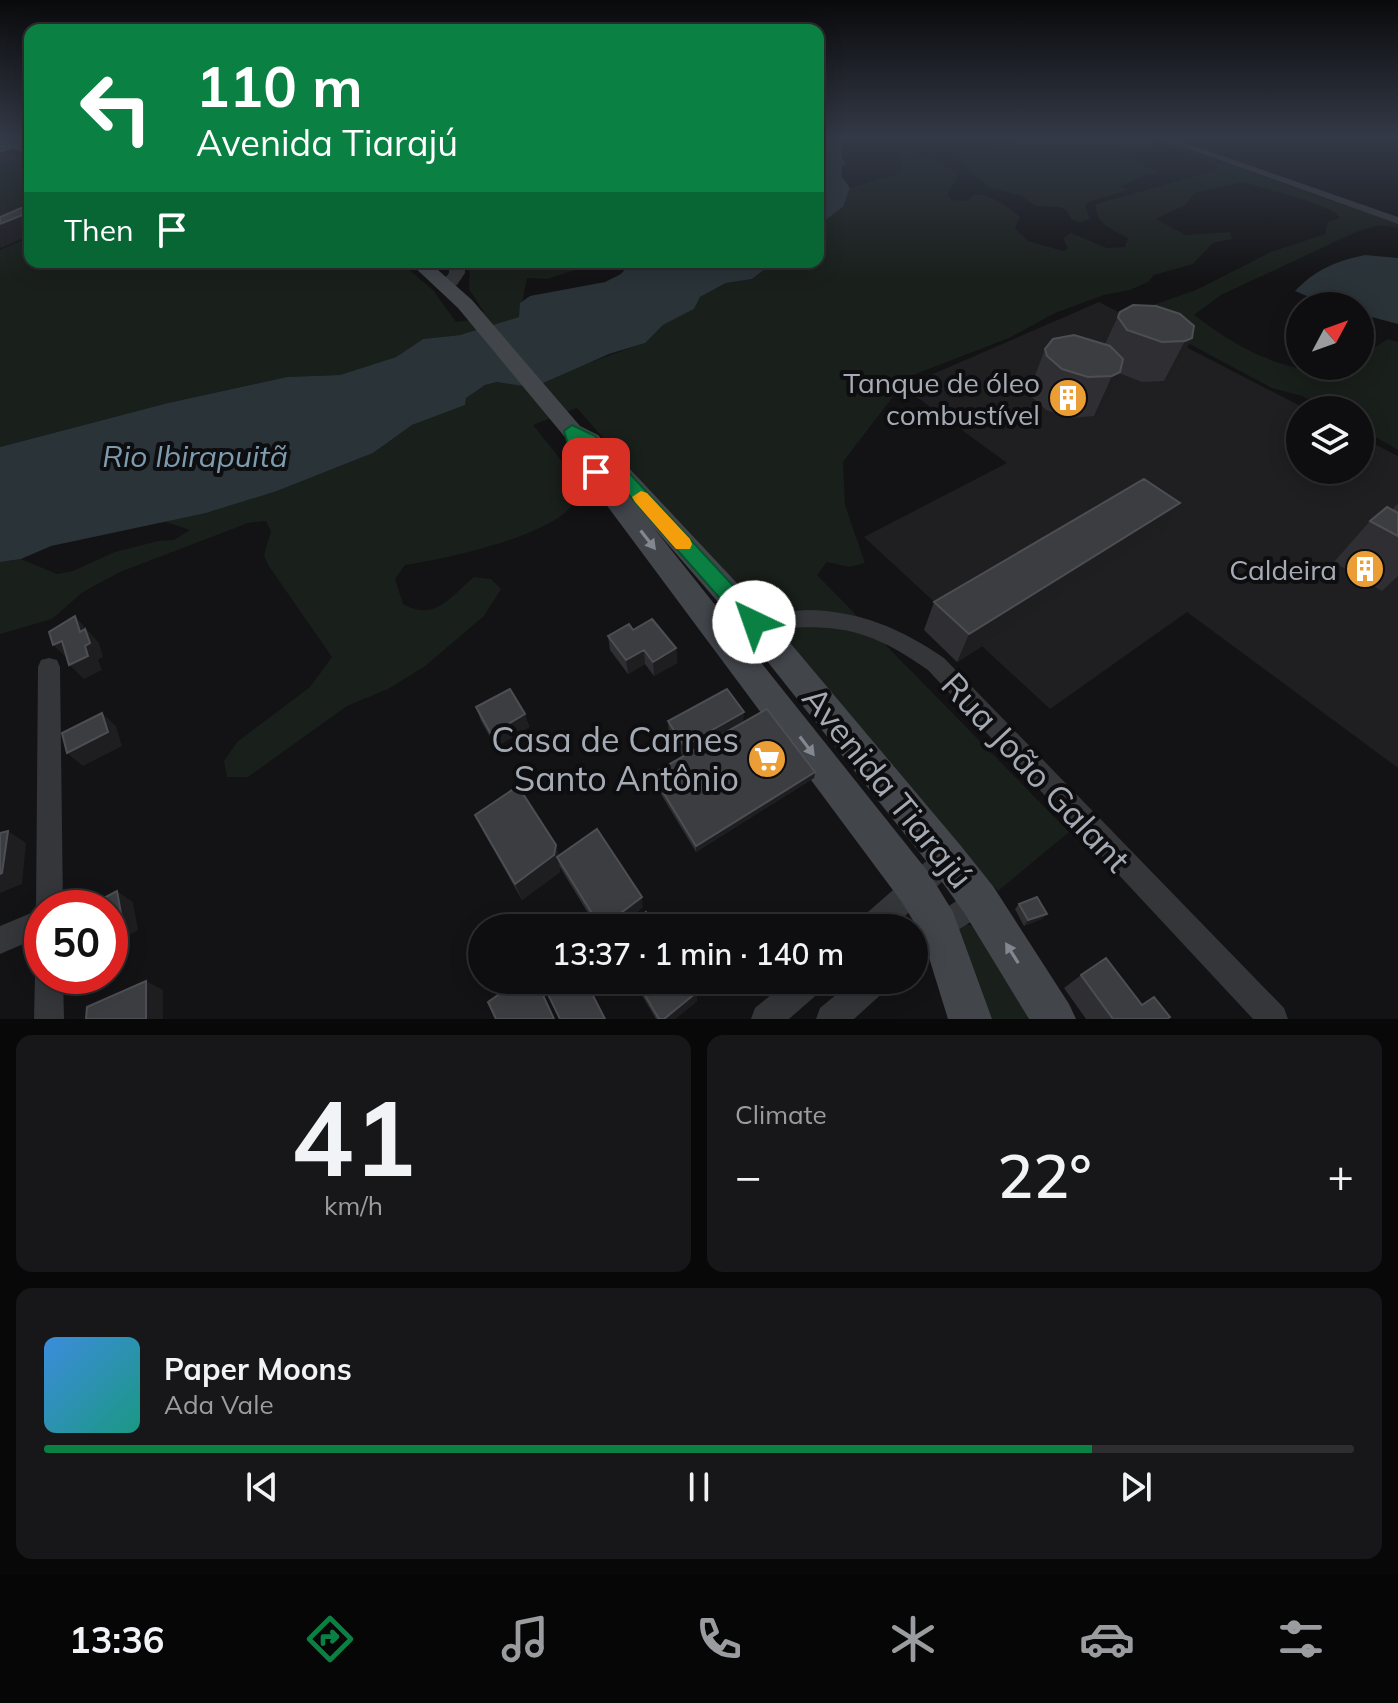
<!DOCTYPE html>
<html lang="en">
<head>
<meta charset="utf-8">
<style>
  :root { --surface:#0e0e10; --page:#171719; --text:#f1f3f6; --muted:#9b9c9f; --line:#2e2e30; --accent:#0b8043 }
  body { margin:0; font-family:Mulish,sans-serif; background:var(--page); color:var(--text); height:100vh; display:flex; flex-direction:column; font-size:30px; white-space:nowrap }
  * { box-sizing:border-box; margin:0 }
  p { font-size:26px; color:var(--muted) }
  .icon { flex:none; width:44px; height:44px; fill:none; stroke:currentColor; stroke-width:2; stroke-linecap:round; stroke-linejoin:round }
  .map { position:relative; height:1019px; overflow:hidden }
  .drawer { display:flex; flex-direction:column; gap:16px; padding:16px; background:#080809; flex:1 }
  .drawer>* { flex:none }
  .hud { position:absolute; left:24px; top:24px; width:800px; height:244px; border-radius:16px; box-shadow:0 4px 20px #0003,0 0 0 2px var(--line); background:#0b8043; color:#fff; overflow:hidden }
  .needle { width:52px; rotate:49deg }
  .controls { position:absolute; left:1286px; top:292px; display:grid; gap:16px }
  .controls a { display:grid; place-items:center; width:88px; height:88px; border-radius:50%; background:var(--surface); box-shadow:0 4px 20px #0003,0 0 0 2px var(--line); font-size:40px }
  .speed { position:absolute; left:24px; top:890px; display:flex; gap:16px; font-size:40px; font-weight:700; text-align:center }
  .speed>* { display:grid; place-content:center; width:104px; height:104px; border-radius:50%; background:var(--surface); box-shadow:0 4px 20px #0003,0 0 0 2px var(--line); line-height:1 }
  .speed .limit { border:12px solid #d22; background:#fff; color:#111 }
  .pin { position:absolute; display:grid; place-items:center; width:68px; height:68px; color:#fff; margin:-34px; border-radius:16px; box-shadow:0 4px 12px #0006 }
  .me { position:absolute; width:88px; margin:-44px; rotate:318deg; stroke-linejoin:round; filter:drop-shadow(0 0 6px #0008) }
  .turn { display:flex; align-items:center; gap:28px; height:168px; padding:0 40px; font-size:36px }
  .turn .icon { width:104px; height:104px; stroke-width:2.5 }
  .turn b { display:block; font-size:56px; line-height:68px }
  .then { display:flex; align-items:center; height:76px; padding:0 40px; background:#0003; gap:16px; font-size:30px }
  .big { font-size:60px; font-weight:600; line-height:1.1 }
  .drawer .card { flex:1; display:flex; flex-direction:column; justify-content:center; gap:12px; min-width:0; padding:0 28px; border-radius:16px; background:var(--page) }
  .drawer .dial { align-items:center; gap:0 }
  .dial b { font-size:104px; line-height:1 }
  .song { display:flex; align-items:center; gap:24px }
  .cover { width:96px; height:96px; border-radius:12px; background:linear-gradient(135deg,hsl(210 70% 55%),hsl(170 70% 35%)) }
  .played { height:8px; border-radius:4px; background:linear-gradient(90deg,var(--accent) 80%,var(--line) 80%) }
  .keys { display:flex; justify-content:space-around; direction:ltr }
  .heat { display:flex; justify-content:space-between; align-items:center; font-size:44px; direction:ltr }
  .drawer .tiles { flex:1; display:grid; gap:16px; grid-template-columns:1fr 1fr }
  .card:last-child { grid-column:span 2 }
  .trip { position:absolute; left:468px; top:914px; width:460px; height:80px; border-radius:40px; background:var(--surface); box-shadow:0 4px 20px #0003,0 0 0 2px var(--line); font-weight:600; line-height:80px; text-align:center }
  .dock { display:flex; height:128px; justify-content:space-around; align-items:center; background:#060606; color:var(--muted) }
  .dock .icon { width:56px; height:56px }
  .dock .on { color:var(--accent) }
  .dock b { font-size:36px; color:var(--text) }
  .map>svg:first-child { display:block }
  .built { fill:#1f1f22 }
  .green { fill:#191f1a }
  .water { fill:#2a3338 }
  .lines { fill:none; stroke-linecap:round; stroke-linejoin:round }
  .minor { fill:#34363a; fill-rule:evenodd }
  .tertiary { fill:#34363a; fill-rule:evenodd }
  .secondary { fill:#42454a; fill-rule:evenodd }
  .wall { fill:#2f2f33 }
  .shaded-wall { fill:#1e1e21 }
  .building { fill:#3c3d41; stroke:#4c4e53; stroke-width:2 }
  .oneway { fill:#828790 }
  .route { fill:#0b8043; stroke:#07532c; stroke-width:2 }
  .slow { fill:#f59e0b }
  .labels { text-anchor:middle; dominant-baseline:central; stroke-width:8; stroke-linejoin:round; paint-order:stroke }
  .poi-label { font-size:28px; fill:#a5abb5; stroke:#0e0e10; text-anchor:end }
  .water-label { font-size:30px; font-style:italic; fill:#7d9caf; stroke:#0e0e10 }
  .near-poi-label { font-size:34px; fill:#a5abb5; stroke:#0e0e10; text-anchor:end }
  .near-street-label { font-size:34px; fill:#a5abb5; stroke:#0e0e10 }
</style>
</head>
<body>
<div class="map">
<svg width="1398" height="1019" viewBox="0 0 1398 1019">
  <rect width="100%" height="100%" fill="#131315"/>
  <!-- built -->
  <path class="built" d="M1099,302L1308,410H1300V470H1360V437L1398,456V768L1187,612L1050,709L864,537L1007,463L903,387Z"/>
  <!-- green -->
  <path class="green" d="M1029,139H1158L1398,224V228L1379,225L1356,232L1221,295L1194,315C1245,353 1283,372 1347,374L1354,366H1360L1364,354L1388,339L1398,342V450L1360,428V410H1327L1302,396L1272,388L1184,341L1139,310L1196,290L1271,252L1325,234L1328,222L1340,218L1334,212L1311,202L1243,182L1195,193L1185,205L1156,219L1186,235L1230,232L1232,239L1213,243L1193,264L1154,275L1148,282L1130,290L1104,295L1055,313L1009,338L908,377L843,462L845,505L865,563L850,567L827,562L817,575L1069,832L998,891L577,408L533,425L578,481C577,488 576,499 572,505C549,537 444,559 405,565L395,579L403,604C435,622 450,597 474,577L491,579L501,589L484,616L424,667L388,689L347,706L248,777H227L224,761L237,742L310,687L332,657L268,565L264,555L271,531L266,521L248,523L120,572L83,592L52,619L0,634V562L21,559L57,574L73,571L115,552L158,541L174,540L190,530L163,521L206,513L277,491L373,453L412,425L465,405L466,398C483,382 503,378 524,386L644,343L663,325L694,309L700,297L726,283L752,279L774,262H818V226L843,207L850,188L898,174L903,166L898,157L902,151L922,153L957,172L956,181L947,194L952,200L965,201L976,194C994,197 1006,204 1020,217L1015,228L1028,241L1063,251L1068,249L1063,238L1071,233L1107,248L1125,247L1128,238C1113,230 1094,224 1096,204L1218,170L1217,166L1206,159L1154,141L1156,146L1134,151L1122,150L1130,159L1159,172L1142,176L1120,187L1128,190L1088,202L1085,206L1090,218L1080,223L1071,219L1067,211L1060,207L1035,206L1022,196L989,188L954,157L959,153Z
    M0,152L30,160V206L0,218Z
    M30,237V262H400L433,290L456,322L470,320L484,312L469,289L470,262H600L547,279L527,278L519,317L460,335L423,339L396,357L340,375L287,377L168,403L0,447V250Z
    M965,924L974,926L1035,1019H988L960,948V930Z"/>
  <!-- water -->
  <path class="water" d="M818,139H843L842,157L846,164L842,166V177L850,188L843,207L818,226Z
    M1365,255L1398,258V324L1360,314V306H1330L1295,291C1315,270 1336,261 1365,255Z
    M631,262H774L752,279L726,283L700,297L694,309L663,325L645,343L609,354L543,383L524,386L497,382L485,385L466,398L465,405L412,425L373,453L277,491L206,513L51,546L21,559L0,562V447L168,403L287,377L340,375L396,357L423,339L460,335L519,317L520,303L530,296L605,282L621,274Z"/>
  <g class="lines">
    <!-- minor -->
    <path class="minor" d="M1161,139H1174L1398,217V224Z
      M807,610C860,611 900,628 944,658L1284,1008L1288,1019H1253L928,670C863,624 832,624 754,630L747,628L744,622L747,616L754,614Z
      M49,658L57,660L60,667L63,908H42V936L0,954V926L36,911L38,667L41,660Z
      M948,846L957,850L961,859L957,868L892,928H857L861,918L939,850Z
      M979,886L989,890L993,900L989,910L949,936L924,957L914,961V929Z
      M42,964V976H63L64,1019H34L35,976Z
      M789,980H826L822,990L789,1019H751L755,1008Z
      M854,980H890L886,990L854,1019H816L820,1008Z"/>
    <!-- tertiary -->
    <path class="tertiary" d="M449,262H465V273L457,285L451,286L443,281L449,273Z"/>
    <!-- secondary -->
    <path class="secondary" d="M0,139L30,145V153L0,146Z
      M409,262H429L472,300L580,426L598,435L765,613L961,846L993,886L1069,1004L1076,1019H1029L965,914L935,872L743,631L653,527L929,873L953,912L992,1019H948L922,935L901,901L579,468L576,462L579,456L589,454L582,445L564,436L458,308Z"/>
  </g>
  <!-- wall -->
  <path class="wall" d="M1120,312L1192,338L1171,378L1164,381L1142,382L1119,373L1101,412L1094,416L1071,418L1046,410L1031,396L1030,389L1045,349L1105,344Z
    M1398,503V576L1382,591L1334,562L1370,521L1392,510Z
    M1162,532L957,662L924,630L934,602Z
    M633,630L676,648L677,663L654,676L645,664L628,674L610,650L608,636Z
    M476,707L525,714L529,727L496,747L481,721Z
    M668,721L744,722L815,772L814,778L696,852L653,781L652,774L683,756L669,734Z
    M475,815L559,856L643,907L617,928H597L560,867V872L522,900L484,833Z
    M1019,904L1042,919L1024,926L1015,909Z
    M1081,975L1142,1005L1167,1019H1086L1064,988Z
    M633,980H689L697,992V1001L675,1019H656Z"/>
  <!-- shaded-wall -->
  <path class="shaded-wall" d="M10,148L17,160L0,166V152Z
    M3,202L13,219L30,212V235L1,248L0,246V204Z
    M1192,338L1171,378L1164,381L1185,341Z
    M1120,372L1101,412L1094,416L1112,376Z
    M1180,503L1162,532L957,662L969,634Z
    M75,616L99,643L103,657L98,660L102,670L84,679L69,665L85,646Z
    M62,641L68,659L53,645Z
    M676,648L677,663L654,676L653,662Z
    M644,650L645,664L628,674L626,660Z
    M744,712L743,726L684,759V746Z
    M102,713L116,726L122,746L83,766L67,753Z
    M525,714L529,727L496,747L491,734Z
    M815,772L814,778L696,852V846Z
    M8,831L26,843L22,884L0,893V874Z
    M556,845L561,862L557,857L560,867V872L522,900L515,884Z
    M117,891L133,902L138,930L110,946V926Z
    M642,897L643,907L617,928H601Z
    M1047,914L1042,919L1024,926L1028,920Z
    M146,981L163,990V1019H146Z
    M697,992V1001L675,1019H664Z"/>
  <!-- building -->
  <path class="building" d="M0,146L10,148L0,152Z
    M21,208L30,210V212L0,224V217Z
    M1133,305L1156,306L1180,314L1194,326L1192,338L1185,341L1162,342L1127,330L1118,317L1120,312Z
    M1074,335L1110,346L1123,359L1120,372L1112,376L1088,377L1062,369L1047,356L1045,349L1053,339Z
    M1144,479L1180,503L969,634L934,602Z
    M1387,507L1398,513V536L1370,521Z
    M75,616L80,632L85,629L90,643L85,646L88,656L69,665L62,641L53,645L49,632Z
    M652,619L676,648L653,662L644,650L626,660L608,636L629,624L633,630Z
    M510,689L525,714L491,734L476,707Z
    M727,689L744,712L684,746L668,721Z
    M767,709L815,772L696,846L652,774Z
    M102,713L108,732L67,753L62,733Z
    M518,786L556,845L554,855L515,884L475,815Z
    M597,829L642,897L601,928L557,857Z
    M8,831L2,873L0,874V833Z
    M117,891L122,919L110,926V908H85Z
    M1037,897L1047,914L1028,920L1019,904Z
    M646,912L656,928H625Z
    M1106,958L1142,1005L1154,997L1170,1017L1167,1019H1113L1081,975Z
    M519,980H536L554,1019H496L488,1002Z
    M541,980H585L605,1019H560Z
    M636,980H689L697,992L664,1019H659Z
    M146,981V1019H86L87,1007Z"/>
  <!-- one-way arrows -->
  <defs><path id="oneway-solid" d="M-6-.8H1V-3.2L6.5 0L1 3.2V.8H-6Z" transform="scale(2)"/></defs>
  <g class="oneway">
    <use href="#oneway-solid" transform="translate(648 540) rotate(52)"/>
    <use href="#oneway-solid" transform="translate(807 746) rotate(53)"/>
    <use href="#oneway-solid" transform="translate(1012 953) rotate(-122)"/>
  </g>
  <!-- sky -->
  <linearGradient id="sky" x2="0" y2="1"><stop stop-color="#0a0a0c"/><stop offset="0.49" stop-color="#333946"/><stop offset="1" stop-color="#333946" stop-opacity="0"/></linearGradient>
  <rect width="1398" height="281" fill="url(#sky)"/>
  <!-- route -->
  <path class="route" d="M572,425L595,436L761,616L764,622L761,628L754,631L746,628L585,445L605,472L603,476H590L569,447L564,431Z"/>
  <!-- slow -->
  <path class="slow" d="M641,491L647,493L690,539L692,544L690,549H676L635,502L632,497Z"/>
  <!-- icons -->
  <defs>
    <g id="building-disc" transform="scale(2)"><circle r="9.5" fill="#eb9e35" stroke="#0e0e10"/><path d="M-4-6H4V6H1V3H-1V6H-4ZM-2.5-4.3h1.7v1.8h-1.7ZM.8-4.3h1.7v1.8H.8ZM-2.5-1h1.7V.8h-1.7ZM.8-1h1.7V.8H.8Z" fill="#fff"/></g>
    <g id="supermarket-disc" transform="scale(2)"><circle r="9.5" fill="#eb9e35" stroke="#0e0e10"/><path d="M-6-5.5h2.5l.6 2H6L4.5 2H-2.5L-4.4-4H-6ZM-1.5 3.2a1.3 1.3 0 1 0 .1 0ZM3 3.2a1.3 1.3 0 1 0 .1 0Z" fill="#fff"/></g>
  </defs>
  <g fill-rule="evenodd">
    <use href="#building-disc" x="1068" y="398"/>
    <use href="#building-disc" x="1365" y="569"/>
    <use href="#supermarket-disc" x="767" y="759"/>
  </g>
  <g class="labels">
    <!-- poi labels -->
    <g class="poi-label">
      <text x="1040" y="382">Tanque de óleo<tspan x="1040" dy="32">combustível</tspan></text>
      <text x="1337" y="569">Caldeira</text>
    </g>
    <!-- water labels -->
    <g class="water-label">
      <text x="195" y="456">Rio Ibirapuitã</text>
    </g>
    <!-- near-poi labels -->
    <g class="near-poi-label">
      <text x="739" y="739">Casa de Carnes<tspan x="739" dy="39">Santo Antônio</tspan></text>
    </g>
    <!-- near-street labels -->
    <g class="near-street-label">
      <text transform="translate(1036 772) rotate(47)">Rua João Galant</text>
      <text transform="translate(888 787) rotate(51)">Avenida Tiarajú</text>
    </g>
  </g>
</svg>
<div class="controls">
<a><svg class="needle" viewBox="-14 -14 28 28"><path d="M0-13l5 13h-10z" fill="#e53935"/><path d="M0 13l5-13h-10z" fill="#9b9c9f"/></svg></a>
<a><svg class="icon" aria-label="layers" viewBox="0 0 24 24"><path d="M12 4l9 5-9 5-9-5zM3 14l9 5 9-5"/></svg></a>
</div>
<div class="speed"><div class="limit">50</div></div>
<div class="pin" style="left:596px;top:472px;background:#d93025"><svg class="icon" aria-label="arrive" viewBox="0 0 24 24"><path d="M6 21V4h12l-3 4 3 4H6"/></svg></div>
<svg class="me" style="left:754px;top:622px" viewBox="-20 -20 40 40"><circle r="19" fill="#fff"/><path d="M0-13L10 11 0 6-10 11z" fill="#0b8043"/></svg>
<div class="trip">13:37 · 1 min · 140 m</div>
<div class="hud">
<div class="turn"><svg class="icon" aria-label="left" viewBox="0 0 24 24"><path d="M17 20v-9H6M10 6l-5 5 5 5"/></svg><div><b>110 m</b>Avenida Tiarajú</div></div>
<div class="then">Then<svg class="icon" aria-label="arrive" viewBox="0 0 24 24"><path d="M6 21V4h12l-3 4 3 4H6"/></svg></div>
</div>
</div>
<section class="drawer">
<div class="tiles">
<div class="card dial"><b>41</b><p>km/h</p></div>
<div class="card"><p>Climate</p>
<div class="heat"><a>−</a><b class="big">22°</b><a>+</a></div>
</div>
<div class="card">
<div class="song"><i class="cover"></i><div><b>Paper Moons</b><p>Ada Vale</p></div></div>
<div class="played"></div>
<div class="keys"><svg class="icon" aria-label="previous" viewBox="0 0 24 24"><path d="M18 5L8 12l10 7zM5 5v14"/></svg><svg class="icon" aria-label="pause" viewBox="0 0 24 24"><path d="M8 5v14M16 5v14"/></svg><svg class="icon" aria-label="next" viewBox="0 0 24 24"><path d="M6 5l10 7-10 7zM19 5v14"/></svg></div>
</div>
</div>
</section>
<nav class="dock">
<b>13:36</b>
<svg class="icon on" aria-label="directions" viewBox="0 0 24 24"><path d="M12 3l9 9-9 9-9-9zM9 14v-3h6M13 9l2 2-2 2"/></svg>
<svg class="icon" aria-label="music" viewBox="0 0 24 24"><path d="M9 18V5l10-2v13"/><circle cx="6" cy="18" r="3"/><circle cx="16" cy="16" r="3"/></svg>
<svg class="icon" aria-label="phone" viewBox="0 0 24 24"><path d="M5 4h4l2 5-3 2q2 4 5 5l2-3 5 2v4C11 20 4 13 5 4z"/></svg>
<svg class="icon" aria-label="climate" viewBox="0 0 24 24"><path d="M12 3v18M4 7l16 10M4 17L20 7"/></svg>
<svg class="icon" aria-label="car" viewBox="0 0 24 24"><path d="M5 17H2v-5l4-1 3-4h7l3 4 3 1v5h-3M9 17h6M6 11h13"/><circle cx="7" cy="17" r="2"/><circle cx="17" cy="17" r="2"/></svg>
<svg class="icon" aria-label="filters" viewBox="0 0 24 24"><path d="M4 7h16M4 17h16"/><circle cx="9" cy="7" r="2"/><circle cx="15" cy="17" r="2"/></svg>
</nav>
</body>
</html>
